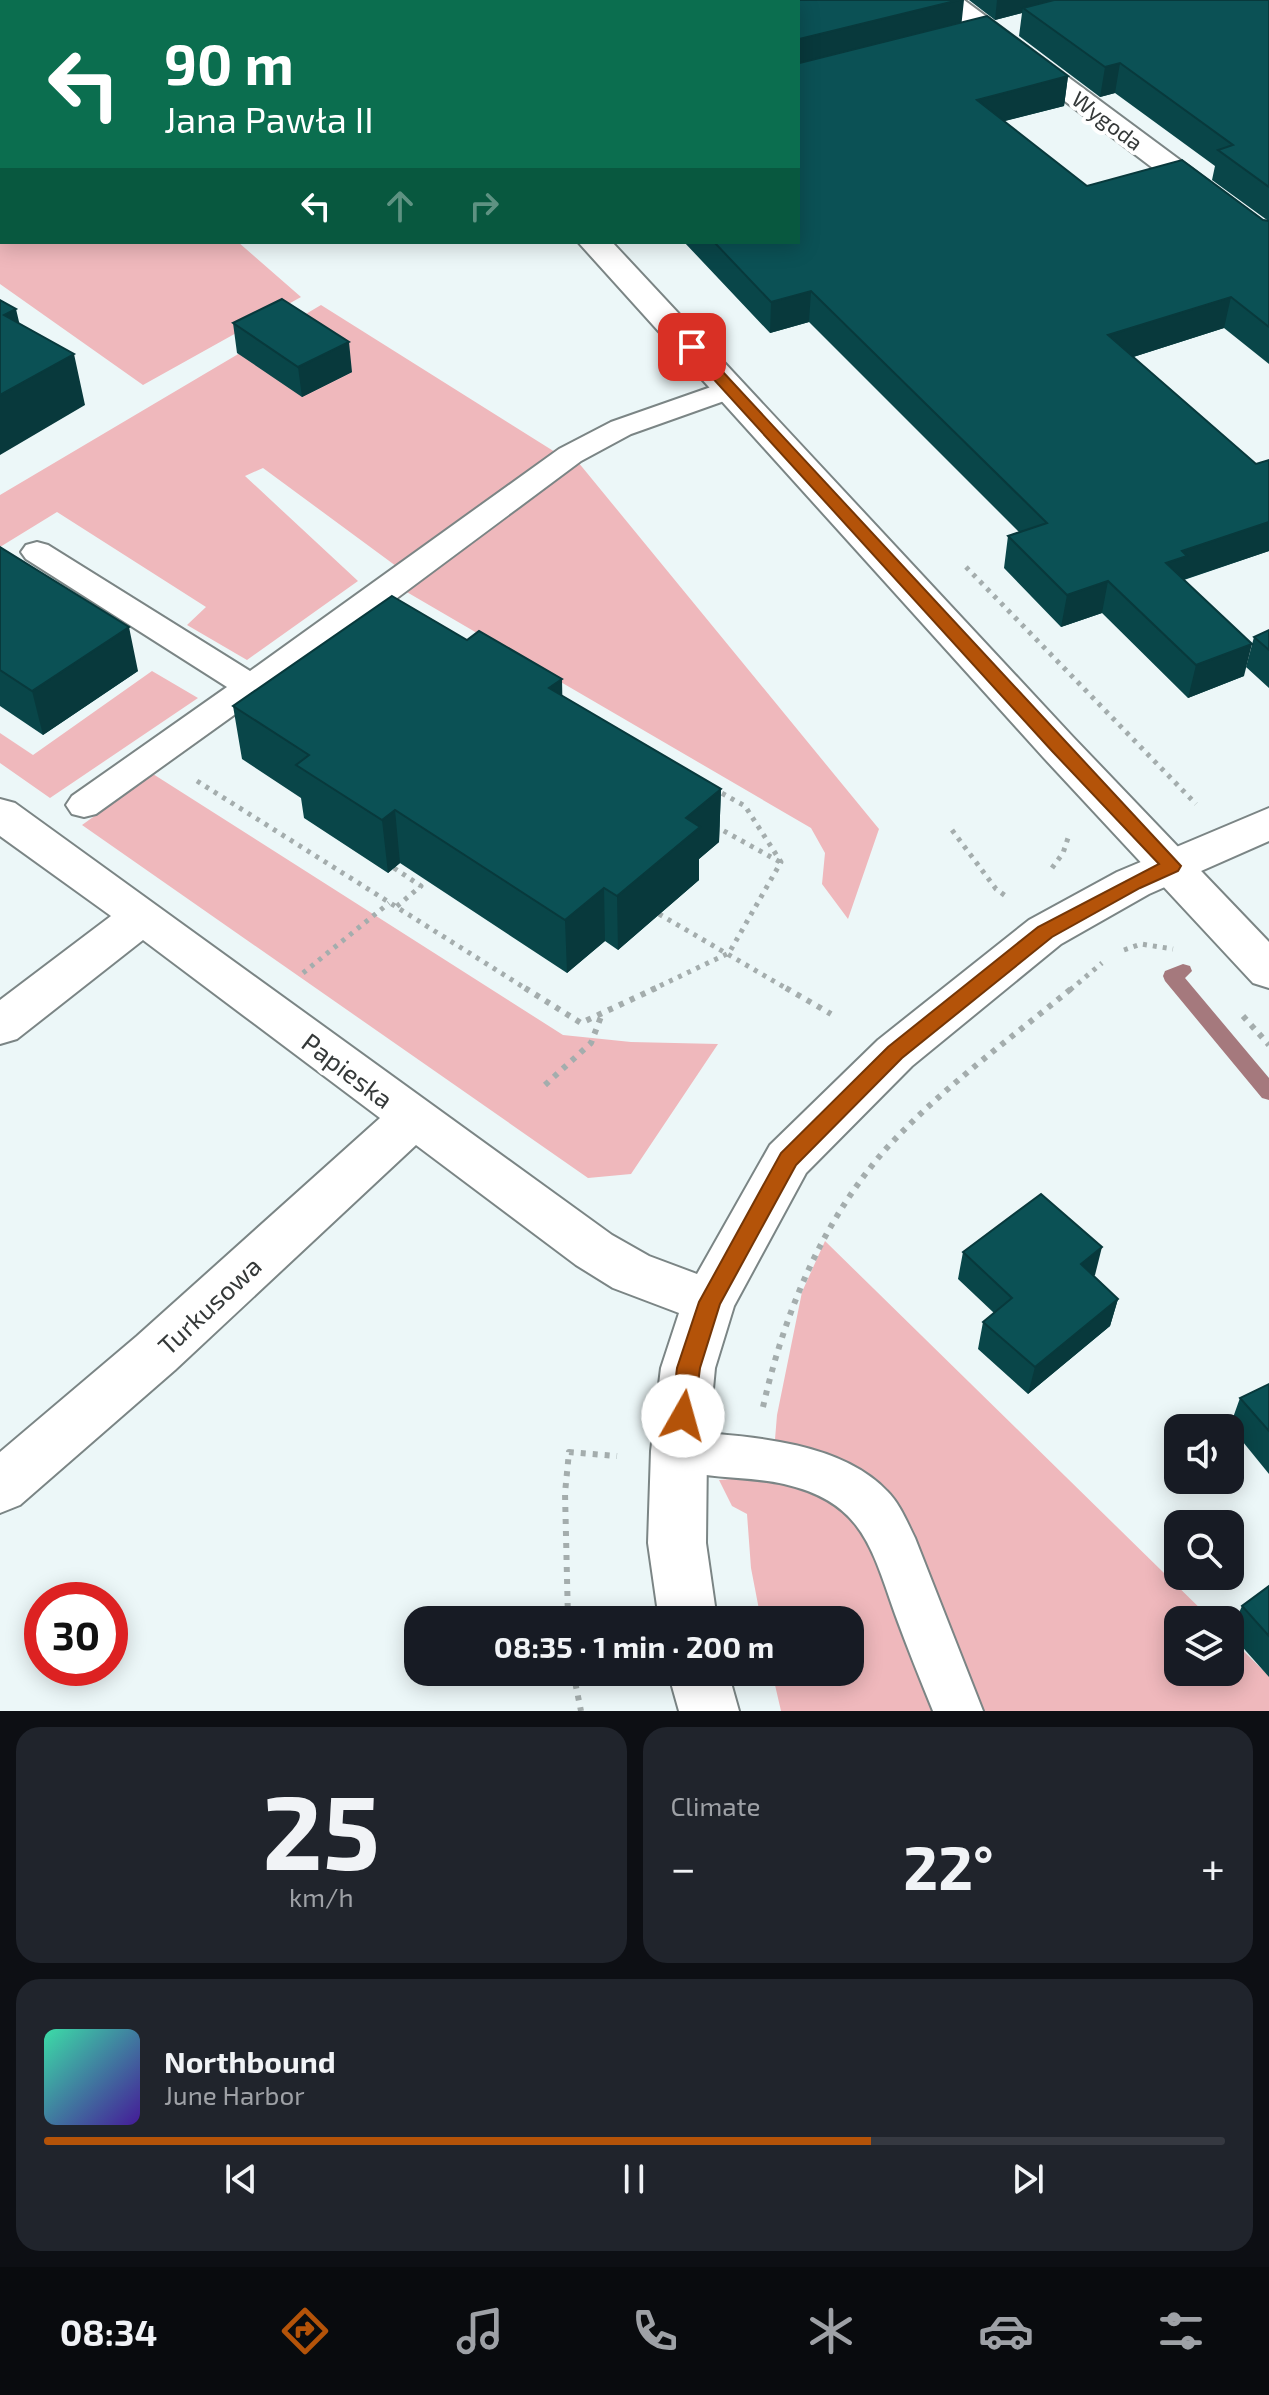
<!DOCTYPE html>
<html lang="en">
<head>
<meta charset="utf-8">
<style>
  :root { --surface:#171b24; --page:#20242c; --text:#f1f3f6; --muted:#9ea1a6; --line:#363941; --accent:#b45309 }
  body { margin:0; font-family:"Exo 2",sans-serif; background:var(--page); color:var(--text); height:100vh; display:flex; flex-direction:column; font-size:30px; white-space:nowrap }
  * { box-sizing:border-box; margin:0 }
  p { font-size:26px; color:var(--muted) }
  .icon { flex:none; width:44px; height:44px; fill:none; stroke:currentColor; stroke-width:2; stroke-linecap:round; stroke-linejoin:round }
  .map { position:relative; height:1711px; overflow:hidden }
  .drawer { display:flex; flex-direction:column; gap:16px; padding:16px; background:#0d0f14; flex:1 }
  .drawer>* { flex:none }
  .banner { position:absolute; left:0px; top:0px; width:800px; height:244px; box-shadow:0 4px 20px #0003; background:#0b6e4f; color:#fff; overflow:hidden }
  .fabs { position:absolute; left:1164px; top:1414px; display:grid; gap:16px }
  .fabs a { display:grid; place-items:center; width:80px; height:80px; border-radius:16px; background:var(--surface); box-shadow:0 4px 20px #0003; font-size:40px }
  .speed { position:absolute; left:24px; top:1582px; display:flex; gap:16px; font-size:40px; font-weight:700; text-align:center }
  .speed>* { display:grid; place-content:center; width:104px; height:104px; border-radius:50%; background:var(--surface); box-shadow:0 4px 20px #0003; line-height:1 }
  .speed .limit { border:12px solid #d22; background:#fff; color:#111 }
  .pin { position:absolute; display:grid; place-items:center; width:68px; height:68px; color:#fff; margin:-34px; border-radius:16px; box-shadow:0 4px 12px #0006 }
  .me { position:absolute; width:88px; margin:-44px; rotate:7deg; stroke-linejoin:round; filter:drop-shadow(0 0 6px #0008) }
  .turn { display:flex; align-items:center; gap:28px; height:168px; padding:0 32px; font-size:36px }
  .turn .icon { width:104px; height:104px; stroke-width:2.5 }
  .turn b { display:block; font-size:56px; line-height:68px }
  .lanes { display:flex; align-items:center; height:76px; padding:0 32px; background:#0003; justify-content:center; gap:40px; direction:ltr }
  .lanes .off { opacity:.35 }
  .big { font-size:60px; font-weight:700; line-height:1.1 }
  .drawer .card { flex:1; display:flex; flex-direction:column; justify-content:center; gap:12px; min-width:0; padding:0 28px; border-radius:24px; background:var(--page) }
  .drawer .dial { align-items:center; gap:0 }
  .dial b { font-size:104px; line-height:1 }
  .song { display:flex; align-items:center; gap:24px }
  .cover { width:96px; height:96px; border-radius:12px; background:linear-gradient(135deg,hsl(160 70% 55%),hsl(260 70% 35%)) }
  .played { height:8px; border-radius:4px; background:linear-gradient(90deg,var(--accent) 70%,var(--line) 70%) }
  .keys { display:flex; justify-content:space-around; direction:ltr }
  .heat { display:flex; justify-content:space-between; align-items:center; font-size:44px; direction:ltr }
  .drawer .tiles { flex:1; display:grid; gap:16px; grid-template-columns:1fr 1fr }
  .card:last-child { grid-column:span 2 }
  .trip { position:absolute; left:404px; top:1606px; width:460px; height:80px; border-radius:24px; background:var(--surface); box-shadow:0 4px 20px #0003; font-weight:700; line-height:80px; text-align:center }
  .tabs { display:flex; height:128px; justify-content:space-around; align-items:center; background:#090b0e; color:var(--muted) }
  .tabs .icon { width:56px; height:56px }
  .tabs .on { color:var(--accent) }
  .tabs b { font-size:36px; color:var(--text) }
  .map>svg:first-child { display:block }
  .green { fill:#efb8bc }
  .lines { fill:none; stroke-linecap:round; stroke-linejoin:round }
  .stream { fill:#a5797d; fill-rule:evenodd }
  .service-casing { stroke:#7b8585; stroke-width:4 }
  .minor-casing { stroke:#7b8585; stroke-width:4 }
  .tertiary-casing { stroke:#7b8585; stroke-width:4 }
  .path-far1 { stroke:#a4adad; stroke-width:5; stroke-dasharray:4 6; stroke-linecap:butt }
  .path { stroke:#a4adad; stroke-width:6; stroke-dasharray:5 7; stroke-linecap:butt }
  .service { fill:#fff; fill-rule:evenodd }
  .minor { fill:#fff; fill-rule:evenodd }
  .tertiary { fill:#fff; fill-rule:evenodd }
  .wall { fill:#094649 }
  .shaded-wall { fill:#08393c }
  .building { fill:#0b5155; stroke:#08393c; stroke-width:2 }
  .route { fill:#b45309; stroke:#753606; stroke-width:2 }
  .labels { text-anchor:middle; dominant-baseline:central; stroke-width:8; stroke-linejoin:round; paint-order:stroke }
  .far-street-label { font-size:22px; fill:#353939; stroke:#fff }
  .street-label { font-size:26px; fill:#353939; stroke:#fff }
</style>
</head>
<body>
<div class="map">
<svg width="1269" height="1711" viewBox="0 0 1269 1711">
  <rect width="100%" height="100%" fill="#ecf7f8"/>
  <!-- green -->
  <path class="green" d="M0,50L2,242H238L301,297L143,385L0,284Z
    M321,305L555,452L396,566L263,468L245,476L358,581L247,660L187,625L206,607L57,512L0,547V495Z
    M578,462L879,829L848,919L822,884L825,853L811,828L405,591Z
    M152,671L198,698L50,798L0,763V733L33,755Z
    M153,774L563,1035L631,1042L718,1044L631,1174L588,1178L82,825Z
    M825,1241L1212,1620H1178V1672H1230V1638L1269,1676V1711H781L772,1672H850V1620H761L751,1568L747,1514L732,1506L719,1480L772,1476L777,1415L802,1292Z"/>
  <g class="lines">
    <!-- stream -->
    <path class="stream" d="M1183,964L1190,966L1192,971L1185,978L1269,1078V1100L1262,1098L1165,981L1163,976L1165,971Z"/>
    <!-- service casing -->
    <g class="service-casing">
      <path id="service" d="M731,380L741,383L745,389L741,395L631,434L581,461L389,604L96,814L84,817L72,814L66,805L72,796L227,687L26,559L21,552L26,545L37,542L48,545L250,671L559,449L611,422Z
        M679,1431C744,1436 839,1440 887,1491C900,1504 907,1522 915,1538L983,1711H933C920,1679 907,1647 895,1614C871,1546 862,1502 784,1484C744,1475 701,1480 663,1465L656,1451L663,1437Z"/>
    </g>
    <!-- minor casing -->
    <g class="minor-casing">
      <path id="minor" d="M932,0H964L1269,226V251L1258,248Z
        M0,799L15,803L612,1235L649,1256L697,1274L770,1145L878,1040L1029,920L1117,872L1269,808V841L1149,894L1061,944L912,1066L806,1173L734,1306L715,1368L707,1451L706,1543L717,1620H659L648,1543L651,1451L661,1368L679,1313L613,1288L576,1265L416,1145L175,1370L20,1505L0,1513V1452L137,1336L380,1118L143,940L17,1039L0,1044V1000L111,916L0,836Z
        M668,1672H728L739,1711H679Z"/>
    </g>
    <!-- tertiary casing -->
    <g class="tertiary-casing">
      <path id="tertiary" d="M356,0H384L385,2H357Z
        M578,242H612L1073,737L1269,942V988L1253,983L1043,757Z"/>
    </g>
    <!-- path-far1 -->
    <path class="path-far1" d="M966,567L1196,804
      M197,781L528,990
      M715,826L780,862
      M952,830L996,889L1007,897
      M394,868L421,886L396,907
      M1052,868L1063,853L1069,835
      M659,914L789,990
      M1124,950L1141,944L1173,949
      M303,973L389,903
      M651,990L729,953L781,862L745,806L716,790
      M1070,990L1102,963"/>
    <!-- path -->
    <path class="path" d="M525,988L581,1023L656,988
      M786,988L831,1014
      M1243,1016L1269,1045
      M545,1085L591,1043L602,1014
      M763,1407C784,1314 821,1224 884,1151C939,1090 1009,1040 1072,988
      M568,1620L565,1493L569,1452L617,1456
      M573,1672L581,1711"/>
    <!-- service -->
    <use href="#service" class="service"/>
    <!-- minor -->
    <use href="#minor" class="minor"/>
    <!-- tertiary -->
    <use href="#tertiary" class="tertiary"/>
  </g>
  <!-- wall -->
  <path class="wall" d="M72,0H285L286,2H74Z
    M969,0H1269V364L1224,328L1133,357L1256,464L1269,460V551L1184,580L1244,676L1188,698L1102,613L1061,627L1004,568L1008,536L1019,532L809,322L770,333L684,242H798V2L961,23L1068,76L1064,106L1004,121L1087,186L1267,220L1212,180L1215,166L1115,93L1100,97L1019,36L1022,13L995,20Z
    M233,323L352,372L302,397L237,353Z
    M0,547L138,671L43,735L0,706Z
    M1269,630V688L1246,667L1254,637Z
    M467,640L562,679V696L721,789L719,842L699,859V880L618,950L605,941L567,973L400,863L388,873L304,818L301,798L242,759L233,706Z
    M963,1252L1095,1275L1093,1276L1118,1299L1110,1326L1028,1394L978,1349L983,1322L994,1313L958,1279Z
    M1269,1384V1474L1230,1426L1240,1398Z
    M1269,1586V1677L1230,1633L1242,1606Z"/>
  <!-- shaded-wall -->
  <path class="shaded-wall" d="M959,0H964L961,28L798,68L799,39Z
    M997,0H1073L1023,8L1022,13L995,20Z
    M1120,63L1115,93L1100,97L1105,67Z
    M1068,76L1064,106L973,129L977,100Z
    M811,291L809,322L770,333L771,302Z
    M1231,297L1224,328L1102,367L1108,335Z
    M16,309L28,360L4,315Z
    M349,342L352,372L302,397L298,367Z
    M74,354L85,405L0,455V395Z
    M1269,522V551L1182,580L1166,563L1182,551Z
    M1108,581L1102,613L1061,627L1067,595Z
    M129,627L138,671L43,735L32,691Z
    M1252,644L1244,676L1188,698L1196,665Z
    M562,679L563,733L549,688Z
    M721,789L719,842L699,859V880L618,950L617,896L686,818Z
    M395,810L400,863L388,873L382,820Z
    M604,888L605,941L567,973L565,920Z
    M1102,1247L1095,1275L1074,1292L1081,1264Z
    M1118,1299L1110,1326L1028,1394L1035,1367Z"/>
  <!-- building -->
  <path class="building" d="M91,0H285L286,2H93Z
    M673,0H959L799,39L798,47V2H664Z
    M1054,0H1269V187L1218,150L1233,145L1120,63L1105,67L1023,8Z
    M987,16L1068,76L977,100L1087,186L1182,160L1263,220L1269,221V327L1231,297L1108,335L1256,464L1269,460V522L1182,551L1187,556L1166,563L1252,644L1196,665L1108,581L1067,595L1008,536L1047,523L811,291L771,302L714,242H798V61L800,63Z
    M282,299L349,342L298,367L233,323Z
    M0,300L16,309L4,315L74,354L0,395Z
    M0,547L129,627L32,691L0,670Z
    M392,596L467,640L479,631L562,679L549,688L721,789L686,818L700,827L617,896L604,888L565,920L395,810L382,820L296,765L309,755L233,706Z
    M1269,630V650L1254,637Z
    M1041,1194L1102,1247L1081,1264L1118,1299L1035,1367L983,1322L1012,1298L963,1252Z
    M1269,1384V1431L1240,1398Z
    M1269,1586V1636L1242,1606Z"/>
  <!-- route -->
  <path class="route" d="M692,343L697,344L1181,866L1178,871L1140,888L1052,937L902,1058L796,1165L720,1304L700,1368L694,1416L691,1423L683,1426L675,1423L671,1416L677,1368L699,1302L781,1153L888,1047L1038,927L1159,864L1052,751L687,350L685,347Z"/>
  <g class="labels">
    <!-- far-street labels -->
    <g class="far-street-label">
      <text transform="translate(1108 120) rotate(37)">Wygoda</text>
    </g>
    <!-- street labels -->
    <g class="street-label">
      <text transform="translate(348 1070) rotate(37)">Papieska</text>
      <text transform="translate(209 1305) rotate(-43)">Turkusowa</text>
    </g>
  </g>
</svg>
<div class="fabs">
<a><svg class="icon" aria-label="sound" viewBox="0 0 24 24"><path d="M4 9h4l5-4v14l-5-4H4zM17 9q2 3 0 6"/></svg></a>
<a><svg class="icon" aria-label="search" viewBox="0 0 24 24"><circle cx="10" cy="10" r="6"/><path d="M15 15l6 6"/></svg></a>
<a><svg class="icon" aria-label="layers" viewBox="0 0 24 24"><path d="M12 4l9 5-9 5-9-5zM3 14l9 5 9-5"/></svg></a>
</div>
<div class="speed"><div class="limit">30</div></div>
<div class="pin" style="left:692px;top:347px;background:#d93025"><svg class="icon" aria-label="arrive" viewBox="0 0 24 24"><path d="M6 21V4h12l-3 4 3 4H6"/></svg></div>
<svg class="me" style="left:683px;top:1416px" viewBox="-20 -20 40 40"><circle r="19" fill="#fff"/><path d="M0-13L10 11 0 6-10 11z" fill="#b45309"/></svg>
<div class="trip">08:35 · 1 min · 200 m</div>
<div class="banner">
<div class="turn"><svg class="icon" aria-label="left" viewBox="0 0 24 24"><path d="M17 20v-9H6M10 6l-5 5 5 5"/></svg><div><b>90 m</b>Jana Pawła II</div></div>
<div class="lanes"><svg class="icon" aria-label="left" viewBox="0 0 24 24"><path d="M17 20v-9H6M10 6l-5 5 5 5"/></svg><svg class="icon off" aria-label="ahead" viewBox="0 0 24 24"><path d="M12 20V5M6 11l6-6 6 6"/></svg><svg class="icon off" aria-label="right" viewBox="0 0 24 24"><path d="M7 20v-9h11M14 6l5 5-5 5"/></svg></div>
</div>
</div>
<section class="drawer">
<div class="tiles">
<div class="card dial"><b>25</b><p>km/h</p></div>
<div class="card"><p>Climate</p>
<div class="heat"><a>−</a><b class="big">22°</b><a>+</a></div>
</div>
<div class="card">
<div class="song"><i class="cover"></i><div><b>Northbound</b><p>June Harbor</p></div></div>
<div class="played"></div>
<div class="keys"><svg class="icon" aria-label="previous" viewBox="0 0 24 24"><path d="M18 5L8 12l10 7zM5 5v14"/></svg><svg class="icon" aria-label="pause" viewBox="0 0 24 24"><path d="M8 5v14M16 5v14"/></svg><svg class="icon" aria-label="next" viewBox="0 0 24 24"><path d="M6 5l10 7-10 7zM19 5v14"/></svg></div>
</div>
</div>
</section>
<nav class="tabs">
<b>08:34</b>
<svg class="icon on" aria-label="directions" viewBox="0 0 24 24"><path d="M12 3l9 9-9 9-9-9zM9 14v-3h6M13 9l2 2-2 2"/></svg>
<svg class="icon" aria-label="music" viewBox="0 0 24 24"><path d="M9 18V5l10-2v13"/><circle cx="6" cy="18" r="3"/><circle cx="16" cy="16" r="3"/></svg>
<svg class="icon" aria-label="phone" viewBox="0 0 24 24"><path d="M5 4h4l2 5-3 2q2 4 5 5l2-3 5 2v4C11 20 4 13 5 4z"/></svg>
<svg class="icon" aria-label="climate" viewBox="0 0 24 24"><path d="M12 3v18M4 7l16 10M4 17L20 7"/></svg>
<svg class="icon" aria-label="car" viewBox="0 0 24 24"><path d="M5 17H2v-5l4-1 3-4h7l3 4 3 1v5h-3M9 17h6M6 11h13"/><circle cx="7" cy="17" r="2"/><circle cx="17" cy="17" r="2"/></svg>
<svg class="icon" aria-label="filters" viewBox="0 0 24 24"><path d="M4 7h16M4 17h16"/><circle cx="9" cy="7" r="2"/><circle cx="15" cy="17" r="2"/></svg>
</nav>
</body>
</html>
